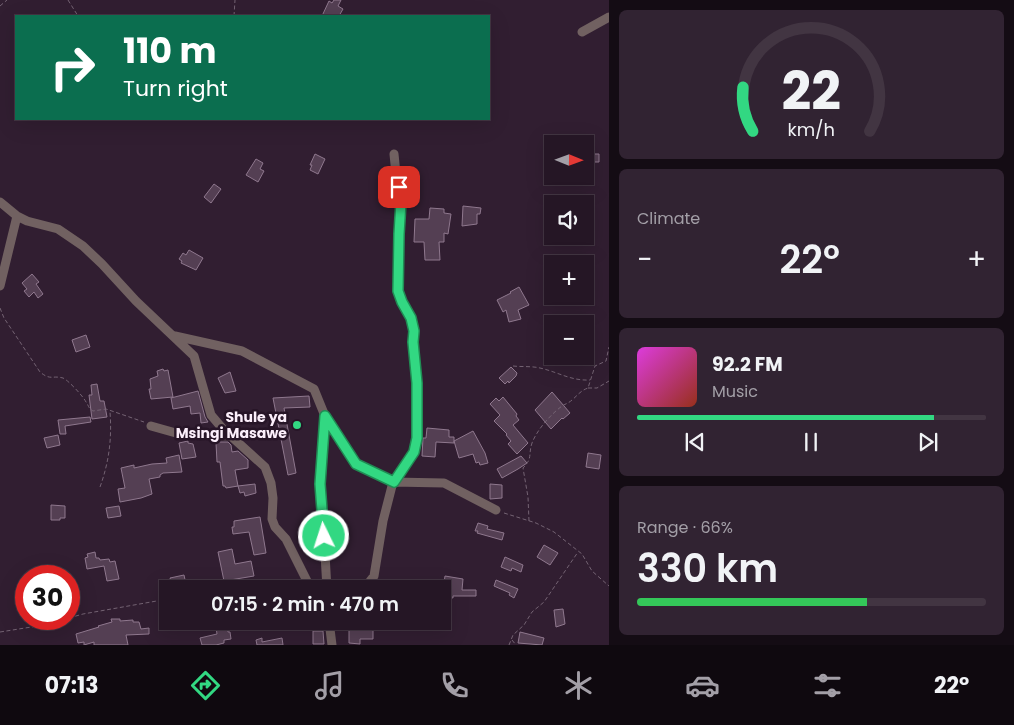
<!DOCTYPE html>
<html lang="en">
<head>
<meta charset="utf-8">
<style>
  :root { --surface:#251625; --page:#312332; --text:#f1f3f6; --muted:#a39fa7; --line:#423542; --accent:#32d882 }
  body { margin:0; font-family:Poppins,sans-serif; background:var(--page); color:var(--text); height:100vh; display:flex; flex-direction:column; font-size:19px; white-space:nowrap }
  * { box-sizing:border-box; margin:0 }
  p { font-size:16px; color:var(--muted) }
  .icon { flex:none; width:28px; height:28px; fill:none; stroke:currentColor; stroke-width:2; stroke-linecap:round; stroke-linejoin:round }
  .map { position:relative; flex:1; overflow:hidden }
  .drawer { display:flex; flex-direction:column; gap:10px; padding:10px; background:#140c14; width:405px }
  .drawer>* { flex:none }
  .hud { position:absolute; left:15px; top:15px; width:475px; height:105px; border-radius:0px; box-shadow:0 5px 20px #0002,0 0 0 1px var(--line); background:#0b6e4f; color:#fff; overflow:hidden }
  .needle { width:32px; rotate:91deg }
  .buttons { position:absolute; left:544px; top:135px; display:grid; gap:10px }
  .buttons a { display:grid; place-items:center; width:50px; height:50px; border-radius:0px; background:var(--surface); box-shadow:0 5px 20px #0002,0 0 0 1px var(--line); font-size:25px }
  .speed { position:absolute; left:15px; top:565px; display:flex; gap:10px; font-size:25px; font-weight:700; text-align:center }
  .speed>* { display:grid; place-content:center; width:65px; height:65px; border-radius:50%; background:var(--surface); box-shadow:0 5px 20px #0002,0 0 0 1px var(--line); line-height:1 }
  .speed .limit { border:8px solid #d22; background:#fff; color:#111 }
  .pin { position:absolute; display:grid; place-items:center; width:42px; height:42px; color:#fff; margin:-21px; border-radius:10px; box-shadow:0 2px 8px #0006 }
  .me { position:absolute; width:55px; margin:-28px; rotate:356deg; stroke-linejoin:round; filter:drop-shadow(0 0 4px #0008) }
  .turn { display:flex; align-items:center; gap:18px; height:105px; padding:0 25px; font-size:22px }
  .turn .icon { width:65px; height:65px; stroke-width:2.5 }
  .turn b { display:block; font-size:35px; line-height:42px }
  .big { font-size:38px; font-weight:600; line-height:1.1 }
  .drawer .tile { flex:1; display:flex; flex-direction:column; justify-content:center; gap:8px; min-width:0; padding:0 18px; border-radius:8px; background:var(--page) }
  .drawer .dial { align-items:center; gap:0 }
  .dial svg { height:130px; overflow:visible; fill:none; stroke:var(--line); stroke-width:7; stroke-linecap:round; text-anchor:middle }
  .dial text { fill:var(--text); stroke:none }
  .song { display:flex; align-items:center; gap:15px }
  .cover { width:60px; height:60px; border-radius:8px; background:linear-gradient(135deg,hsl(300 70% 55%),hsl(10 70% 35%)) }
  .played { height:5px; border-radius:2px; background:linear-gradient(90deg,var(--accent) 85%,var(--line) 85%) }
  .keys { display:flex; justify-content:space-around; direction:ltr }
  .heat { display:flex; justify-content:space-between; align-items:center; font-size:28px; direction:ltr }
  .charge { height:8px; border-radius:4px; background:linear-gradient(90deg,#34c759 66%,var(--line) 0) }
  .trip { position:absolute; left:159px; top:580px; width:292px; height:50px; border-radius:0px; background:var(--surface); box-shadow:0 5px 20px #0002,0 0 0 1px var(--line); font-weight:600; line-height:50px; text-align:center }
  .tab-bar { display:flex; height:80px; justify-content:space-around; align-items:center; background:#0f090f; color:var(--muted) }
  .tab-bar .icon { width:35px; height:35px }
  .tab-bar .current { color:var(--accent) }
  .tab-bar b { font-size:22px; color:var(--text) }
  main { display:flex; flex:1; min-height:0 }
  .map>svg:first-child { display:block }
  .building { fill:#543f53; stroke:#8f788e }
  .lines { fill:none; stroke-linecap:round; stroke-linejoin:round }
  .path { stroke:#746373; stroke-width:1; stroke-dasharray:4 2.5; stroke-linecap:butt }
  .minor { stroke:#716161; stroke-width:9 }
  .route-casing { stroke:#208c54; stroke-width:12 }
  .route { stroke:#32d882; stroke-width:9 }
  .poi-dot { fill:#32d882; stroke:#271527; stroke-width:2 }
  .labels { text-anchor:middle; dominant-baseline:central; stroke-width:5; stroke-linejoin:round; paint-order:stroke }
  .poi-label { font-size:14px; font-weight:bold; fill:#fceffb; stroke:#271527; text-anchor:end }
</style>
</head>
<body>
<main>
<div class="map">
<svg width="609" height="645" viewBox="0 0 609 645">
  <rect width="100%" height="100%" fill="#311e31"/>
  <!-- building -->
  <path class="building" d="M334,0H341L338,6L343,9L339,16H322L329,1L332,3Z
    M585,147H594V154H599V162H585Z
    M315,154L325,159L318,174L310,170L312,165H310Z
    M256,159L263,163L260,169L264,171L258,182L246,175Z
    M214,184L221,189L211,203L204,197Z
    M463,206L481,208L480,214H477V224L462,226Z
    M430,208L444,209V213L451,214L448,234L444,233V242H439L440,260H425L424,242H414L415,219H429Z
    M189,250L203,258L196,270L181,263L182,261L179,259L183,253L186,255Z
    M32,274L39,282L36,284L43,294L38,298L34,292L29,297L24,291L27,289L22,283Z
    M519,287L529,305L518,310L521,319L509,322L506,310L503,312L497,300L511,293L510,292Z
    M86,335L90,347L76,352L72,340Z
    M511,367L517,373L516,376L509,383L508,381L505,384L499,378Z
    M163,369L164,371L168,370L173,397L151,399L149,389H151L150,379L158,376L157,371Z
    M230,372L236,391L225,393L218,378Z
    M97,384L100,401H104L107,417L92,419L89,395H92L91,385Z
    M198,391L205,417L208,422L201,423L200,413L191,414L190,406L173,409L171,398Z
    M552,392L570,413L563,419L562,418L551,429L535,410Z
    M309,396L310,407L284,408L296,473L288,475L273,398Z
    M503,397L517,414L516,416L519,420L513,425L528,443L517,454L508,444L511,441L506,435L507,434L494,421L500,415L490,404L496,398L499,401Z
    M90,417L91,422L65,426L66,434H60L58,420Z
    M427,428L449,430V437H454V443L436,442L435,457L422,456L423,438H426Z
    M473,431L485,453L488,463L480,465L479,462L476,463L473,454L459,458L454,441Z
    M58,435L60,445L47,448L44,438Z
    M188,441V443L193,444L196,457L182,459L179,443Z
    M218,442H228L231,445L232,452L238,451L248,460V468L235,470L238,486L226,488L225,486H223L220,462H217L216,443Z
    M588,453L601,455L599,469L586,467Z
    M179,455L182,472L163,473L160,475V477L149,479L152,494L141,498L120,502L118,489L125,488L121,468L134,465V468L152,464L167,463L166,458Z
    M521,456L527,463L518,469L502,478L497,469Z
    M255,484L256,493L245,496L244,492L240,493L238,486Z
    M490,484L502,485V498L490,499Z
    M51,505L65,506V518H60V520H51Z
    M119,506L121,516L108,518L106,508Z
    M260,517L266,553L254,555L249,532L233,534L232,527H234V521Z
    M478,523L488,526L487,529L504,533L502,540L477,533L478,531H475Z
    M544,545L558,553L550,565L537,557Z
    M232,549L235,564L251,561L254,576L224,581L218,552Z
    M95,552L96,558H99L100,560L109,559L110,562L115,561L119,579L107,581L104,566L87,569L85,558L88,557L87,554Z
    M505,557L523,565L521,572L512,568L511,571L501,567Z
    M184,575L187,589H173L170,578Z
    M445,576L463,579L462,590H476V596H453V598L442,596Z
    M496,580L518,589L514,598L509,595L510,593L494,586Z
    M563,609L565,624L556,627L554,610Z
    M111,619H120V621L133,620V622H139L141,629L149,628V634L126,635L128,645H94V642L84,645V642L78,643L76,634L99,627L98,626L112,622Z
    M215,621H227L228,632H230L231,639L224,640V643L216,645H202L200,638L217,634Z
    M349,625H360L362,630H373V639H360V644L349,643Z
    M313,631H323L324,644H313Z
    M520,632L544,638L542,645L518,643Z
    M262,638V642L282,638L283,645H257L256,640Z"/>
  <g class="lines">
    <!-- path -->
    <path class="path" d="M68,0L78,16
      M0,6L7,0
      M234,16L235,0
      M0,308L4,318L40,372C51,381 52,375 63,378C68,380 83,396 86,402C89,406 88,408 93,411L106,409L144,422
      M513,366C522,367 532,366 540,368C558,372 571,381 590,380
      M588,388H597L609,381
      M100,487C109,462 112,439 110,412
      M504,513L536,523L554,532L582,554L592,571L609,586
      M529,521L528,497L523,468C533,458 528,455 532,443C537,430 550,415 562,406C565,404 569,403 572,400C578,395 580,391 588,388L595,366L606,361L609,347
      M226,589L242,586H299
      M69,618L83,614L168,599
      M0,632L44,625L66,619
      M512,640L516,645
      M509,645L513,635L524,625L532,612L544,602L578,552"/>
    <!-- minor -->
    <path class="minor" d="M582,32L609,17
      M0,202L17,216L27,221L58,229L83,246L102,264L136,301L194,356L211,415L222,428L265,467L271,483L273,498L272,519L275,527L286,539L311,589
      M0,286L17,216
      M175,336L242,351L314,389L325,416L356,464L393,482L444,483L496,510
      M325,416L321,484L327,589
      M151,426L183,435L232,436
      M364,589L374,576L383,521L393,482L414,452L417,439V383L413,342L414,331L411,318L402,302L398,291L399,235L401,202L396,174L394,154
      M329,621L332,645"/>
  </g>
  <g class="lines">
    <!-- route casing -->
    <g class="route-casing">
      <path id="route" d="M324,536L320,484L325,416L356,464L394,482L414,452L417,438V383L413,342L414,331L411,318L402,302L398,291L399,234L401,202L399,187"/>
    </g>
    <!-- route -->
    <use href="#route" class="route"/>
  </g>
  <!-- markers -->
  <circle class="poi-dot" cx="297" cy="425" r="5"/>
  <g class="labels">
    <!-- poi labels -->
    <g class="poi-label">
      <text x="287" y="417">Shule ya<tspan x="287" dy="16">Msingi Masawe</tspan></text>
    </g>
  </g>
</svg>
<div class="buttons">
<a><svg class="needle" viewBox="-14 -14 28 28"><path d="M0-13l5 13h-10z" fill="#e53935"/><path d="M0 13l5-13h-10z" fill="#a39fa7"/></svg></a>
<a><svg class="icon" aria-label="sound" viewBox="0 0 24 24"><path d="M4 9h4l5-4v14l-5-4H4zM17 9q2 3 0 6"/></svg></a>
<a>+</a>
<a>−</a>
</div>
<div class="speed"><div class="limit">30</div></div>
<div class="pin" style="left:399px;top:187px;background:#d93025"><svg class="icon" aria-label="arrive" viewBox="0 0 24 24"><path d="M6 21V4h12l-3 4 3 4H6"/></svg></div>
<svg class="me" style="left:324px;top:536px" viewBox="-20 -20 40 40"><circle r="17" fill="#32d882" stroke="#fff" stroke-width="3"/><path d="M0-11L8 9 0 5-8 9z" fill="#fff"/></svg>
<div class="trip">07:15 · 2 min · 470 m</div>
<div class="hud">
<div class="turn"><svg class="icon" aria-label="right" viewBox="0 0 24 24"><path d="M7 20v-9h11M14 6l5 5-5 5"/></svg><div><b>110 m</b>Turn right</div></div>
</div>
</div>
<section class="drawer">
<div class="tile dial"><svg viewBox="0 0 100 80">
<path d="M14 69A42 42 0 1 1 86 69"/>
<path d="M14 69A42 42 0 0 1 8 42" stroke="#32d882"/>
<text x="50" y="56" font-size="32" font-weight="700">22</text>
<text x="50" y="72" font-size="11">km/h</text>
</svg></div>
<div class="tile"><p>Climate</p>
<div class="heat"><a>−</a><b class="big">22°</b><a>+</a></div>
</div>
<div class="tile">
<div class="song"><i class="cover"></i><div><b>92.2 FM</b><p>Music</p></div></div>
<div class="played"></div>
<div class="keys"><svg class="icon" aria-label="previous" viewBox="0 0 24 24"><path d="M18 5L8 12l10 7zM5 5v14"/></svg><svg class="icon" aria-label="pause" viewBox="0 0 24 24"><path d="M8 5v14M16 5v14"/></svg><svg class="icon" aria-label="next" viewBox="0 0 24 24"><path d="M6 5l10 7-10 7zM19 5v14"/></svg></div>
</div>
<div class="tile"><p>Range · 66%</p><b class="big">330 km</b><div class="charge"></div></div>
</section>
</main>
<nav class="tab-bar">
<b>07:13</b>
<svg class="icon current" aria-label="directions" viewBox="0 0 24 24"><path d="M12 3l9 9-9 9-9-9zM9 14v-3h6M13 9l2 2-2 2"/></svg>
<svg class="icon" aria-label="music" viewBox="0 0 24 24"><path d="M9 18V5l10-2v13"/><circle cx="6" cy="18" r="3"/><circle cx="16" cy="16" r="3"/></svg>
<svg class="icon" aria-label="phone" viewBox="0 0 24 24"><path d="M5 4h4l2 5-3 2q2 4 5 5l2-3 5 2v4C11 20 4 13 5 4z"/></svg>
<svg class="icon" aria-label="climate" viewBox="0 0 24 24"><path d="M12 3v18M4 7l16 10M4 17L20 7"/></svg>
<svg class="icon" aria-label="car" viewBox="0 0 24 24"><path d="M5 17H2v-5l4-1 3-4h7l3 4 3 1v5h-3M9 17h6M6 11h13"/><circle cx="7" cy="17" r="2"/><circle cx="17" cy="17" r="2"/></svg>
<svg class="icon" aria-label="filters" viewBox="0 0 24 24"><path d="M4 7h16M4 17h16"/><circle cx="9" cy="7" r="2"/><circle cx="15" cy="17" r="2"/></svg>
<b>22°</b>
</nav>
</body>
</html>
